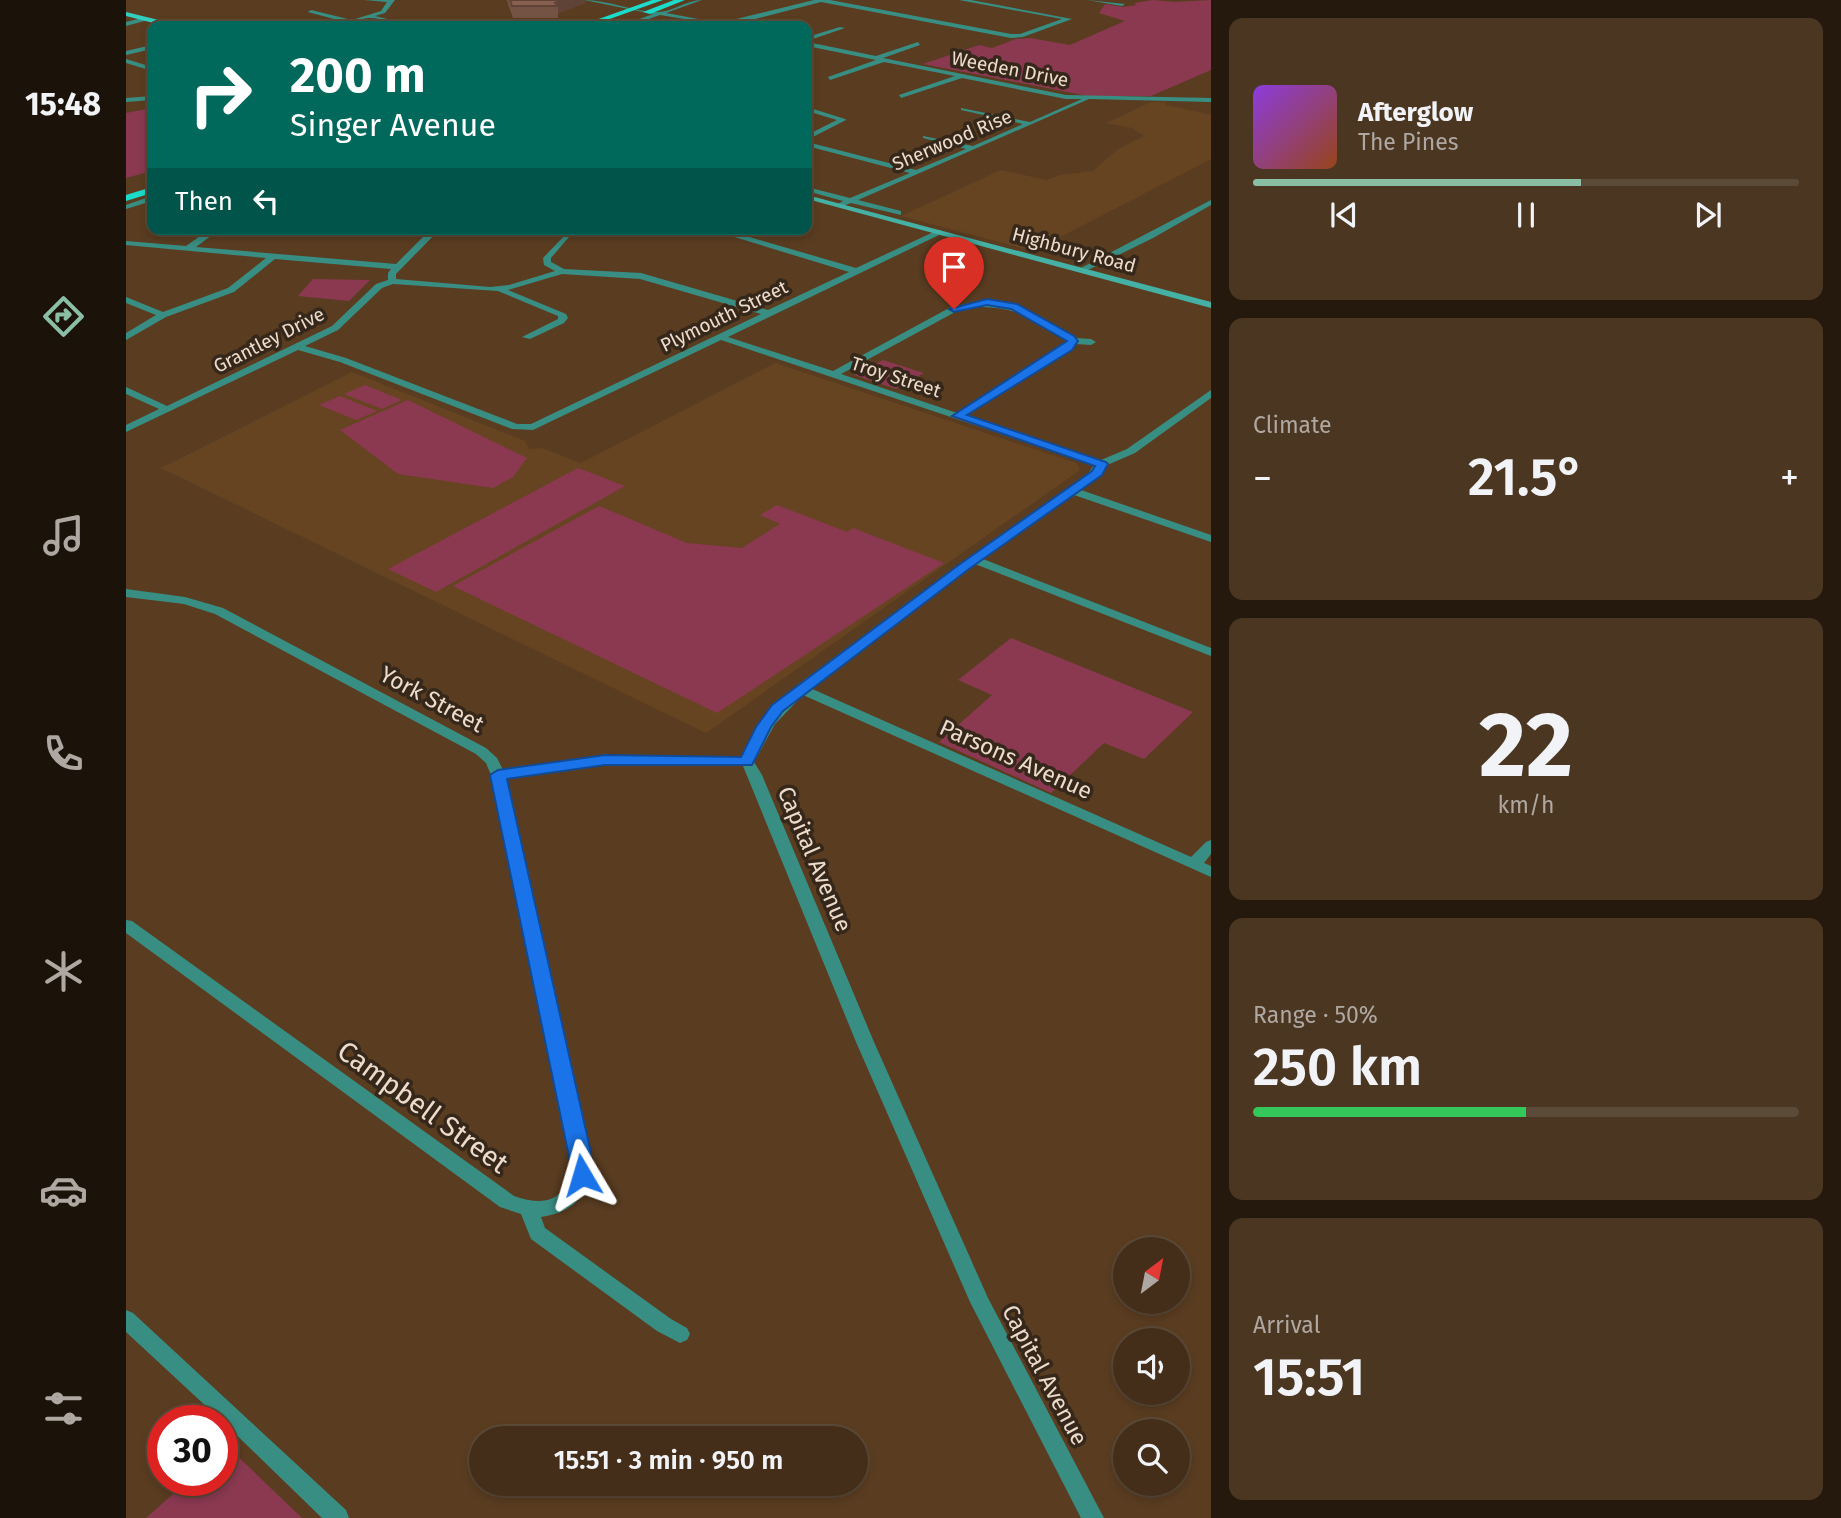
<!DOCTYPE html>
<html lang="en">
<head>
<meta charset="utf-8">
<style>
  :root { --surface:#442e19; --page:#4b3622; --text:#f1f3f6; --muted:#afa8a2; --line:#5c4a38; --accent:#8abfa5 }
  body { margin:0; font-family:"Fira Sans",sans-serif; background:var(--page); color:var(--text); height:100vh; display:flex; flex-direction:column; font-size:26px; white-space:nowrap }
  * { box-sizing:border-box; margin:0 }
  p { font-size:23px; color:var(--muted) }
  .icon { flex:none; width:38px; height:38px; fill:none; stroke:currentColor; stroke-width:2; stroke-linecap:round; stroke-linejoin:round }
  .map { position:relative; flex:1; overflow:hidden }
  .drawer { display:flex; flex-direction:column; gap:18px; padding:18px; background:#25190e; width:630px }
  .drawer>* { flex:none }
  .guide { position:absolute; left:21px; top:21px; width:665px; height:214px; border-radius:14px; box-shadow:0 4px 10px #0003,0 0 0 2px var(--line); background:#00695c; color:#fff; overflow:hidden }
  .needle { width:46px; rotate:32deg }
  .fabs { position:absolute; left:987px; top:1237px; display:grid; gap:14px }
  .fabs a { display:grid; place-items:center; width:77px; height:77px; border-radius:50%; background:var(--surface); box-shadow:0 4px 10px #0003,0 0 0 2px var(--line); font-size:35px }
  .speed { position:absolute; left:21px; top:1405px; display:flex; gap:14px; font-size:35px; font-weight:700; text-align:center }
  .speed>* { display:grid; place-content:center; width:91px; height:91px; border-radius:50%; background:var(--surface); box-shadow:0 4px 10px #0003,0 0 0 2px var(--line); line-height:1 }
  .speed .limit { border:10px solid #d22; background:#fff; color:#111 }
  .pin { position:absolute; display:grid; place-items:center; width:60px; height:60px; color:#fff; margin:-72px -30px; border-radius:50% 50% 50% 0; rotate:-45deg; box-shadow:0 0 7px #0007 }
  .pin .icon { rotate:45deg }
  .me { position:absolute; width:77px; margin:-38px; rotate:353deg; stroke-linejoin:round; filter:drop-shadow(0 0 5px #0008) }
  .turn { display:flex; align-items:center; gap:24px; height:147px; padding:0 28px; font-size:32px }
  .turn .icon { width:91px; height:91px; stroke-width:2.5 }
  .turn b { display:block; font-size:49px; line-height:60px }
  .then { display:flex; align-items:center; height:66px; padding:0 28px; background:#0003; gap:14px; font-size:26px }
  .big { font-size:52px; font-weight:600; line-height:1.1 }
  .drawer .widget { flex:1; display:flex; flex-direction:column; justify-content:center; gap:10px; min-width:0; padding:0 24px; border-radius:14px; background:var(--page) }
  .drawer .dial { align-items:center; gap:0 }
  .dial b { font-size:91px; line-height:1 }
  .song { display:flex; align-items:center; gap:21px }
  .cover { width:84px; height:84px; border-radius:10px; background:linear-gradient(135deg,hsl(270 70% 55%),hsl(20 70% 35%)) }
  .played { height:7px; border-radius:4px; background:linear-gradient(90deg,var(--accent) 60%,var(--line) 60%) }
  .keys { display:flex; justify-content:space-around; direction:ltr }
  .heat { display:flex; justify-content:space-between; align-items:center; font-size:38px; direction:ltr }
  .charge { height:10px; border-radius:5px; background:linear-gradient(90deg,#34c759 50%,var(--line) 0) }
  .trip { position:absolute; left:343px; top:1426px; width:399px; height:70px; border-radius:35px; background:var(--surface); box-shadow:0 4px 10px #0003,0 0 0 2px var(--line); font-weight:600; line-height:70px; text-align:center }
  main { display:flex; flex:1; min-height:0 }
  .tabs { display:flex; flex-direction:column; width:126px; justify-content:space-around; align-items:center; background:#1b120a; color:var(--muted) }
  .tabs .icon { width:49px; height:49px }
  .tabs .on { color:var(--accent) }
  .tabs b { font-size:32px; color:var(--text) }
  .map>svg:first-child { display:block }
  .built { fill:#664421 }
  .green { fill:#8a3951 }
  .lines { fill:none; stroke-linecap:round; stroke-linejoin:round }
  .minor { fill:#388e83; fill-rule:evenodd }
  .secondary { fill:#44b1a4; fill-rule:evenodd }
  .primary { fill:#33cebe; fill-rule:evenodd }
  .trunk { fill:#1bdcca; fill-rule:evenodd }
  .wall { fill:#755344 }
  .shaded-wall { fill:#5f4337 }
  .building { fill:#88604f; stroke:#5f4337; stroke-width:2 }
  .route { fill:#1a73e8; stroke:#114b97; stroke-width:2 }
  .labels { text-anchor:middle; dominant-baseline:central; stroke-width:7; stroke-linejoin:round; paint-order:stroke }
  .far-street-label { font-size:19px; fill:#eddbcb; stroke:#35281b }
  .street-label { font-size:23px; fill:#eddbcb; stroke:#35281b }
  .near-street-label { font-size:28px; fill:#eddbcb; stroke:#35281b }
</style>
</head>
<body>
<main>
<nav class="tabs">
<b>15:48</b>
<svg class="icon on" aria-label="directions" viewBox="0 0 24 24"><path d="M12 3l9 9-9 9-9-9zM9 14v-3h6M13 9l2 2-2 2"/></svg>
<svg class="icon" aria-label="music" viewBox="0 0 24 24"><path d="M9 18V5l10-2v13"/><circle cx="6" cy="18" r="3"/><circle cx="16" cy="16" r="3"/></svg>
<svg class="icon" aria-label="phone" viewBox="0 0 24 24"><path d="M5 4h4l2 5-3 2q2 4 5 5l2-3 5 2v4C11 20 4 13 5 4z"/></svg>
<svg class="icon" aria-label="climate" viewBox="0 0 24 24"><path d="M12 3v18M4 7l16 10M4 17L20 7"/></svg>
<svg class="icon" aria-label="car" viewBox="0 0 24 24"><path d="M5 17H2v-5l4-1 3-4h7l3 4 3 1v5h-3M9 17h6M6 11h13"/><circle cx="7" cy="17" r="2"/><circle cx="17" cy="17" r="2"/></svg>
<svg class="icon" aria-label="filters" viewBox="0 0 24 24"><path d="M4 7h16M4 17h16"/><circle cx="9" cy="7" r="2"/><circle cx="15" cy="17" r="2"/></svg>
</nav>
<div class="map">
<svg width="1085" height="1518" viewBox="0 0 1085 1518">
  <rect width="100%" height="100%" fill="#5a3d21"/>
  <!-- built -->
  <path class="built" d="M1025,102H1039L1040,105L1085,115V159L907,251L775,216L875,170L920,180L934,175L967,171L992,149L1018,136L1006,128L980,123Z
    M649,363L950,463L954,470L580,733L35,468L226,372L399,441L403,449L416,448L455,463Z"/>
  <!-- green -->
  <path class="green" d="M1027,0L1049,2L1085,0V70L1025,96H962L797,64L853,45L866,48L890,39L904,38L944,45L999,21L973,13L979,4L997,7L1011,5L1008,3Z
    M26,108V171L0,178V113Z
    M187,279L244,280L223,301L172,296Z
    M757,360L798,373L770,389L728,375Z
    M239,385L276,400L256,409L218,394Z
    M214,396L251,411L230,420L193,405Z
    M282,400L401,458L387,477L367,488L272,474L214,430Z
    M452,468L499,486L310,592L262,569Z
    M651,505L721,532L727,528L818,563L591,713L327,586L473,506L561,543L616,548L654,524L634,515Z
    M885,638L1067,712L1018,759L978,743L925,793L813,742L866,695L832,680Z
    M101,1446L176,1518H20L62,1481L96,1480V1451Z"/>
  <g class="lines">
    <!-- minor -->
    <path class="minor" d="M238,0H269L259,13L249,16L290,26C274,27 259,18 244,18C233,18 222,26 210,26L219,22L182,12L185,10L226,20L255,11L261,2Z
      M458,0C483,0 507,12 532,12C547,12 560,0 576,0L540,13L594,23L688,0H704L885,34H894L936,19L833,0H845L946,19L897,37L885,38L695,2L602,26L534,15L503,26H495L527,14Z
      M961,0L999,4L996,6Z
      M20,17L22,20L0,26V22Z
      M112,21L128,25L129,26L110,24Z
      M714,27L719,28L681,41V37Z
      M681,42L750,56L792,42L794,45L757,58L940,95L1085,98V102L963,99L732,200L775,211V215L725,203L714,207L710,205L717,201L681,191V187L724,198L784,173L681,146V142L790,170L840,149L797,138V136L847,146L897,124L835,110V108L904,122L956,99H940L836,78L775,98L773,95L829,76L758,62L704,80L702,77L750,60L681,46Z
      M26,45V49L0,55V51Z
      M0,59L26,67V71L0,63Z
      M26,96V100L0,102V98Z
      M681,107L719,119L720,120L681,140V135L711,120L681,111Z
      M23,197H26V201L0,209V205Z
      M1085,200V205L1027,238L958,272L951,270Z
      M84,229H94L70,247L270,264L305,229H314L270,274V279L364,287L383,285L429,271L418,265L417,258L439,235L443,237L425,258V262L438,269L515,273L642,310L723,272L582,229H596L730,268L812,230H815V234L602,337L707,371L825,307L853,301L889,306L933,327L950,338L965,339L970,342L965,345L950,344L945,350L840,416L975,460L1001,449L1085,390V398L1009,453L979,466L967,482L955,490L1085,535V542L948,495L857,559L1085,648V656L849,564L684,688L1065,857L1080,842L1085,840V854L1078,863L1085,866V877L677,695L649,724L628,762L636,775L748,1042L862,1298L978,1518H955L844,1302L730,1042L617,766L479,764L380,778L463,1153C464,1191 454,1211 415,1217L419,1228L545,1319L561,1328L564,1334L561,1340L554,1343L531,1331L405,1239L395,1214L374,1207L0,933V920L6,921L388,1196C428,1210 445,1194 445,1153L365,775L360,763L350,754L89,614L58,604L0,597V589L59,597L97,608L360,748L371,758L377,770L479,756L616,758L645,711L670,686L835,563L959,478L968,465L595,340L407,430L386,429L214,362L172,350L0,432V425L33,409L0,394V387L41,406L206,326L250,284L262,280V273L265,269L149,259L108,292L40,317L0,340V333L30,315L0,303V297L37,312L102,288L140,258L0,245V241L60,246ZM436,274L514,279L635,314L405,424H391L220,358L179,346L212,330L256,288L267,284L372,291L432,316V319L396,337L404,339L438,323L442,318L440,314L382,290ZM853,307C884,306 919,320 942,341L939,346L831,413L715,374L831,311Z
      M0,1310L7,1313L220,1510L223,1518H196L96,1421L0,1332Z"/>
    <!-- secondary -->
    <path class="secondary" d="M681,195L1085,302V308L681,199Z"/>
    <!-- primary -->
    <path class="primary" d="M0,12L49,24L50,26H39L0,16Z"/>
    <!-- trunk -->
    <path class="trunk" d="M526,0H537L464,26H453Z
      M548,0H559L524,14L517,12Z
      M26,187V193L0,201V195Z"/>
  </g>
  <!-- wall -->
  <path class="wall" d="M381,0H458L459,3L432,13V18H387L382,4Z"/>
  <!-- shaded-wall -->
  <path class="shaded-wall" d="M437,0H458L459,3L432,13V6L429,3Z"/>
  <!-- building -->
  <path class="building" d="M384,0H437L429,3L432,6H386Z"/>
  <!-- route -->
  <path class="route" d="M861,299L891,304L948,336L952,341L946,350L841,415L980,462L982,464L976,475L843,569L657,711L645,727L626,765H479L381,779L465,1153L466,1175L463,1181L456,1183L448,1181L364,775L372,770L479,755L615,757L630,727L646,705L834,564L966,471L969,466L826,416L941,341L885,309L861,305L828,312L823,309Z"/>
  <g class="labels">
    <!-- far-street labels -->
    <g class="far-street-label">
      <text transform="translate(884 69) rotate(11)">Weeden Drive</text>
      <text transform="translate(826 140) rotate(-23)">Sherwood Rise</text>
      <text transform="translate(948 250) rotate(15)">Highbury Road</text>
      <text transform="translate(598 316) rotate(-26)">Plymouth Street</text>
      <text transform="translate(143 340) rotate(-27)">Grantley Drive</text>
      <text transform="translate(770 377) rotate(18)">Troy Street</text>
    </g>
    <!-- street labels -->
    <g class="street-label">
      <text transform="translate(306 699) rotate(28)">York Street</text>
      <text transform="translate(890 759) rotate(24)">Parsons Avenue</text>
      <text transform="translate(689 859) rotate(67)">Capital Avenue</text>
      <text transform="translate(919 1375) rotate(62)">Capital Avenue</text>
    </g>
    <!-- near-street labels -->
    <g class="near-street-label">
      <text transform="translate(297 1107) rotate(36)">Campbell Street</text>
    </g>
  </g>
</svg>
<div class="fabs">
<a><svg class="needle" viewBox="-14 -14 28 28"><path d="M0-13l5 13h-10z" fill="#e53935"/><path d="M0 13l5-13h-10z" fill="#afa8a2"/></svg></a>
<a><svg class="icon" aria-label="sound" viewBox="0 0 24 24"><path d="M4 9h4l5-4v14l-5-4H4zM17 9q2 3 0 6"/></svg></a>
<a><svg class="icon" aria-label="search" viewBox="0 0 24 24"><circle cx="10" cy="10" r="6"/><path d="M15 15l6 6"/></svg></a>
</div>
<div class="speed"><div class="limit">30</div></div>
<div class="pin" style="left:828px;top:309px;background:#d93025"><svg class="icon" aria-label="arrive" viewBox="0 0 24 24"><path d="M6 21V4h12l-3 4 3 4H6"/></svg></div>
<svg class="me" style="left:456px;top:1175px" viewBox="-20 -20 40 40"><path d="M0-17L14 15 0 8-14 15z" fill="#1a73e8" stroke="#fff" stroke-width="4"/></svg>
<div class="trip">15:51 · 3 min · 950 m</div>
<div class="guide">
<div class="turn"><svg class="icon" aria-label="right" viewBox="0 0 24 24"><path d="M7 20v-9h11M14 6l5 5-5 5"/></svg><div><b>200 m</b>Singer Avenue</div></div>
<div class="then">Then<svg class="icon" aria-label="left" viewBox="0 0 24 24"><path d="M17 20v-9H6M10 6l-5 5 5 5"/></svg></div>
</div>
</div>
<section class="drawer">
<div class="widget">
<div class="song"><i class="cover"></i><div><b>Afterglow</b><p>The Pines</p></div></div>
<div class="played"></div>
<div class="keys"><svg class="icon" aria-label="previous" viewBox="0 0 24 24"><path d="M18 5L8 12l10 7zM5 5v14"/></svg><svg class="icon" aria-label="pause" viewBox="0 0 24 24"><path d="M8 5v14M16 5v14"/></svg><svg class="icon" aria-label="next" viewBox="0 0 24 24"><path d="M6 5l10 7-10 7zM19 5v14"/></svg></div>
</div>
<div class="widget"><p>Climate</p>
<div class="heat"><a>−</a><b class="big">21.5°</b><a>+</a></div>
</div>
<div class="widget dial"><b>22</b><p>km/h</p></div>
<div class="widget"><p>Range · 50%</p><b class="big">250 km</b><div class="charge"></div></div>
<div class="widget"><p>Arrival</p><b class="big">15:51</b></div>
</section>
</main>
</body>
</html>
